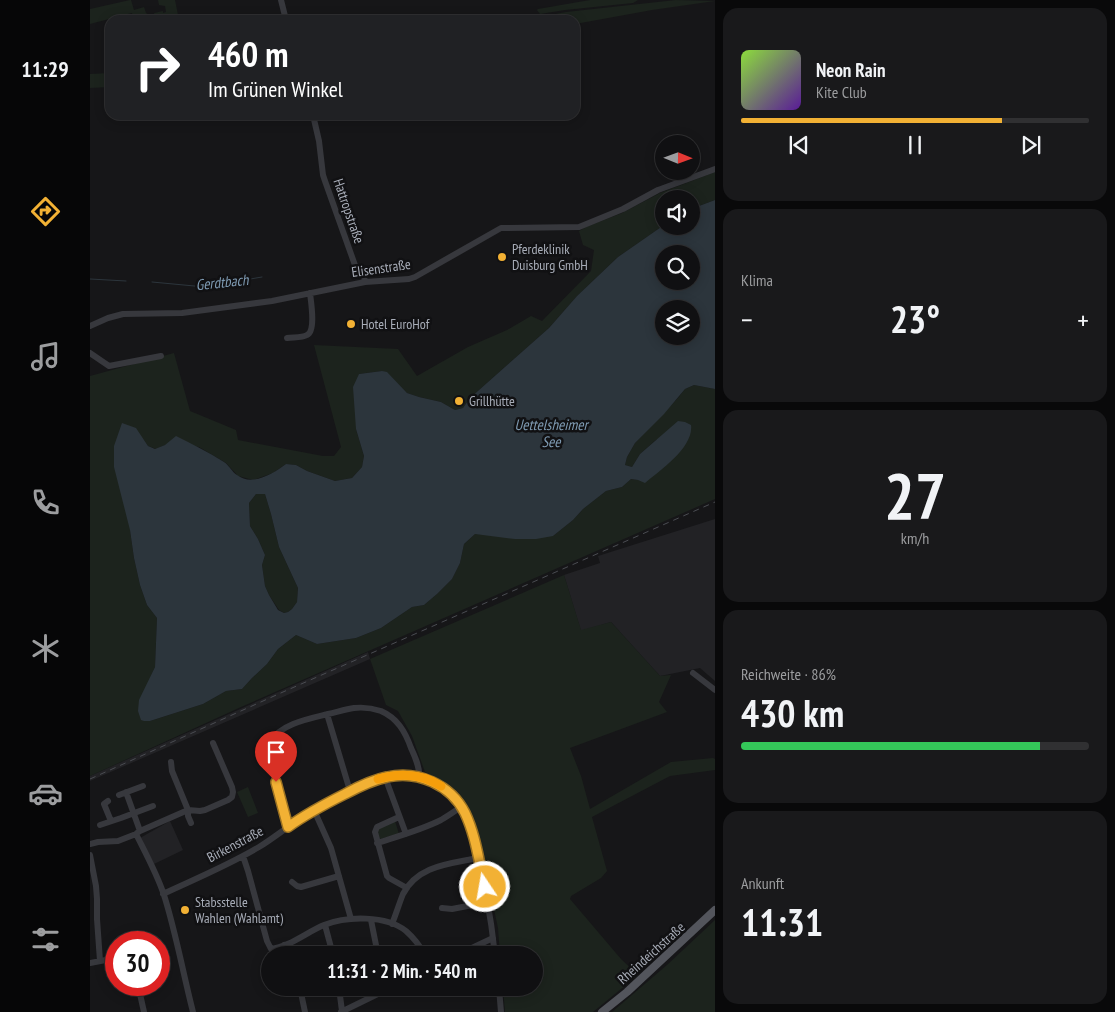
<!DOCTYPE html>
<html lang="de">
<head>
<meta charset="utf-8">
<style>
  :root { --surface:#101012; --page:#19191b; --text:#f1f3f6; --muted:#9c9d9f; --line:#303032; --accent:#f2b134 }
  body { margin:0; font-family:"PT Sans Narrow",sans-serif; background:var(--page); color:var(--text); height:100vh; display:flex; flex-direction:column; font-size:19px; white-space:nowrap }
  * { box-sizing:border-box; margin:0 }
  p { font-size:16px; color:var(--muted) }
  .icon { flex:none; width:28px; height:28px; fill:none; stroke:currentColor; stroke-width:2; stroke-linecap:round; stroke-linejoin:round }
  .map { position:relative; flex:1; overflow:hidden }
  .side { display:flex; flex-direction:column; gap:8px; padding:8px; background:#09090a; width:400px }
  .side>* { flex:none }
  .hud { position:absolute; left:15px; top:15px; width:475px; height:105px; border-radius:15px; box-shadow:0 2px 12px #0003,0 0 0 1px var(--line); background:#202124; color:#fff; overflow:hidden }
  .needle { width:32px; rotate:91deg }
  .controls { position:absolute; left:565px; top:135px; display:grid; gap:10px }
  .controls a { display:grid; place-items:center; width:45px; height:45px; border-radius:50%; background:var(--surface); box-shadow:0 2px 12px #0003,0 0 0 1px var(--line); font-size:25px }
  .speed { position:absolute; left:15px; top:931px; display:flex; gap:10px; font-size:25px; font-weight:700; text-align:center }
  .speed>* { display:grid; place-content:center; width:65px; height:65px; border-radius:50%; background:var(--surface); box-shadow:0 2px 12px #0003,0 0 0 1px var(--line); line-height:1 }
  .speed .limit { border:8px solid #d22; background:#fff; color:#111 }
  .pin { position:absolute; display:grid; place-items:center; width:42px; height:42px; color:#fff; margin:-51px -21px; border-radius:50% 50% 50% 0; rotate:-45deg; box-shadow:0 0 5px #0007 }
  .pin .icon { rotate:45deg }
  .me { position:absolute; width:55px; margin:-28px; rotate:348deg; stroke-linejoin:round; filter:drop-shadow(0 0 4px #0008) }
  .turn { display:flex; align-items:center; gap:18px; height:105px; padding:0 20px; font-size:22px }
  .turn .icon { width:65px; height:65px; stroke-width:2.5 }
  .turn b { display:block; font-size:35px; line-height:42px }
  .big { font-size:38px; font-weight:600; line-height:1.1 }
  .side .card { flex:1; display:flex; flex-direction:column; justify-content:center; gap:8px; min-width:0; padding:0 18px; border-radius:15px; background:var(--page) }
  .side .dial { align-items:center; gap:0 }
  .dial b { font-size:65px; line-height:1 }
  .song { display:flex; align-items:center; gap:15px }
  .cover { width:60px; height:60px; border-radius:8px; background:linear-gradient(135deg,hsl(90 70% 55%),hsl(270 70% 35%)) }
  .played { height:5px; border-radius:2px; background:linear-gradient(90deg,var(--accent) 75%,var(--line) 75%) }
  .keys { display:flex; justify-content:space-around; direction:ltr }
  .heat { display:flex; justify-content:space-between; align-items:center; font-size:28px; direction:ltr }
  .charge { height:8px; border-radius:4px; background:linear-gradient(90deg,#34c759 86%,var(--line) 0) }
  .trip { position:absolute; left:171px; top:946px; width:282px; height:50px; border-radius:25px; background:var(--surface); box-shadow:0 2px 12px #0003,0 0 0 1px var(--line); font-weight:600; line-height:50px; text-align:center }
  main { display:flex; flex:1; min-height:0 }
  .menu { display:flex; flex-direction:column; width:90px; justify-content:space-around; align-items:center; background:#060607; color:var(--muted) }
  .menu .icon { width:35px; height:35px }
  .menu .current { color:var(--accent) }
  .menu b { font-size:22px; color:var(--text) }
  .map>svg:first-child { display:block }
  .built { fill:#222225 }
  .green { fill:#1c231d }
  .water { fill:#2c353c; fill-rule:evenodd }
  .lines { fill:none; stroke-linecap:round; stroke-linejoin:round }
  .stream { stroke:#2c353c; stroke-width:1 }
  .minor { stroke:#37383d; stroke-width:6 }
  .major { stroke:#53555c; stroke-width:8 }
  .rail { stroke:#4a4c52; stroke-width:1; stroke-dasharray:6 5; stroke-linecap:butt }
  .route-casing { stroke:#9d7322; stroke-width:12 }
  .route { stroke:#f2b134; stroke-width:9 }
  .slow { stroke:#f59e0b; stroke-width:9 }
  .poi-dot { fill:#f2b134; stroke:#111113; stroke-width:2 }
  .labels { text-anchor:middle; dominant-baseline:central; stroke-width:5; stroke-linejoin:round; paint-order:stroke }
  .street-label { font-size:14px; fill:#a8adb8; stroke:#111113 }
  .poi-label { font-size:14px; fill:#a8adb8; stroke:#111113; text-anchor:start }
  .water-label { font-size:15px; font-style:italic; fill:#7f9bb3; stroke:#111113 }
</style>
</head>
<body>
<main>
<nav class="menu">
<b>11:29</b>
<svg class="icon current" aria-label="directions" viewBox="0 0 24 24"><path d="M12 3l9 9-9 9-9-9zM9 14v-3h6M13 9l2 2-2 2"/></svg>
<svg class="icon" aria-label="music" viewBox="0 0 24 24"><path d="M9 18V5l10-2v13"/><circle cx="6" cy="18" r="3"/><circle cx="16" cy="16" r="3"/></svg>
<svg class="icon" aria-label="phone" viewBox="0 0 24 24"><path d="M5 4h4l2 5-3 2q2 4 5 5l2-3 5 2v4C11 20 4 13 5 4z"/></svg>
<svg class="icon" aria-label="climate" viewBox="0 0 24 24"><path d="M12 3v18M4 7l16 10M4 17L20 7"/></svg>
<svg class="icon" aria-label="car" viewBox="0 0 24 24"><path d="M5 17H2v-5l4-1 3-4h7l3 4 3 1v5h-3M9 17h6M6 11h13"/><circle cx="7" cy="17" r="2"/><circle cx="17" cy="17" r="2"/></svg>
<svg class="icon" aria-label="filters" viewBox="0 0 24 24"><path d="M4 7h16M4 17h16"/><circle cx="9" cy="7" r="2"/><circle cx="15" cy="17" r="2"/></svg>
</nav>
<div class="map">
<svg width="625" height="1012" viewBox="0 0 625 1012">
  <rect width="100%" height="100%" fill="#161618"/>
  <!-- built -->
  <path class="built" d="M625,519V681L610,668L570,676L521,622L491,631L474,575L510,563L508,556Z
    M278,652L280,659L0,781V776Z
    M80,821L93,850L64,864L50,838Z"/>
  <!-- green -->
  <path class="green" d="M40,0H41L44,10L54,7L56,13L59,15L60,18L65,17L64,13L73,11V13L76,12L75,6L69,5L68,0H85L89,20H44L42,13L0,24V9Z
    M500,0H548L543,3L475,10L450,14L447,10L448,9Z
    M586,0L625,1L562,10L485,24V20H433L476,12Z
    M20,73V87L0,88V74Z
    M625,172V200L601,209V199H574V225L528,257L487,296L459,328L380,398L373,408L365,410L351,402L329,397L317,393L306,382L292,371L269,374L266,429L274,456L272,467L262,478L245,481L217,471L206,465L196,464L183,473L163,480L148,476L136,463L109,447L75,445L66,449L58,446L53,439L40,530L44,558L50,585L57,605L67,618L65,667L58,683L54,721H60L113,704L136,691L152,689L162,678L177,664L188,649L206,635L227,644L266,638L291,628L322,607L334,605L347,594L362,579L370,563L374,544L385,534L463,536L483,520L493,509L516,491L532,487L541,479L548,480L567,439L550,454L542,467L535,465L537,457L545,443L587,399L595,389L604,385L625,389V499L151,707L0,776V376L84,353L100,411L146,430L148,440L233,456H244L251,447L224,345L308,349L327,376L378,347L417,330L441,316L452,321L501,271L504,250L493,245L489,231L496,227L532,213L570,193Z
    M166,494H175L181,514L189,547L208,588L207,602L202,609L198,612L194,613L189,610L179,595L175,586L172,565L175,555L168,539L160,526L159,503Z
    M474,575L491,630L521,622L570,676L581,675L569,702L577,712L480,748L491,776L500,809L581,762L623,758L625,759V770L580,776L502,817L517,871L511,878L481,896L480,899L531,959L548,975L503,1012H415L413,988H445V955H410L408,928L394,862L383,820L374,803L365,792L352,781L335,772L322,736L308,711L296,705L280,659Z
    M158,787L168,813L158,817L147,792Z
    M305,821L309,834L291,839L287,836V829Z
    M625,920V1012H522L577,965Z"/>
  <!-- water -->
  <path class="water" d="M625,200V389L604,385L595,389L574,414L545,443L537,457L535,465L542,467L550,454L588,421L595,422L601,425C604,447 571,470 555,483L548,480L541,479L532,487L516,491L493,509L483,520L463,536L446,539H425L385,534L374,544L370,563L362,579L347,594L334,605L322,607L291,628L266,638L227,644L206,635L188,649L177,664L162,678L152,689L136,691L113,704L60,721H54L51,720L48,711L49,700L65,667L67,618L57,605L50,585L44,558L40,530L24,467V446L32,423L46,428L58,446L65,449L75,445L86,436C102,444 118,452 134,462C139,465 142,472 147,475C162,487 184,473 196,464L206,465L217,471L245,481L262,478L272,467L274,456L266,429L263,387L269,374L292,371L297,372L317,393L329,397L351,402L365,410L373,408L380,398L459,328L487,296L528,257L574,225V226H601V209ZM574,254H601V281H574ZM574,309H601V336H574ZM166,494H175L181,514L189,547L208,588L207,602L202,609L198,612L194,613L188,610L179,595L175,586L172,565L175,555L168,539L160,526L159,503Z"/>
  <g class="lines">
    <!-- stream -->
    <path class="stream" d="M0,279L36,281
      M62,282L115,287L166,278L172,277"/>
    <!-- minor -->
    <path class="minor" d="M191,0L196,20
      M223,115L229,141L233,175L235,181L266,268L274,277L275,282
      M0,326L18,318L33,314L92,313L182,301L275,282L319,279L325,277L411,228L489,227L533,209L568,190L625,169
      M197,338C203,337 212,338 217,335C226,331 221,302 220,293
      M0,353L19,366L71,356
      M603,673L625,690
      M237,714L260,791
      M81,762L82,771L98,810V816L101,823
      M295,777L316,834
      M36,792L50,831L47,833
      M29,795L53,786
      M18,801L14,804L21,821
      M224,810L241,848L261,919
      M309,817L287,827L285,832L297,876L299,878L317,888
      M10,825L31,818L63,806
      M198,827C192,811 176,755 182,741C189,724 222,718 238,714C247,712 256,709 264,708C273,707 282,708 291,711C307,718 315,731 321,748C325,757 330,767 329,777
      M50,831L98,810L110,811L115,810L138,800L142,797L143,792L142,787L123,743
      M46,834C56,854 67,874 74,895C86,933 93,973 103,1012
      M287,843C309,836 331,830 351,820C358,816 365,811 371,807
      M0,844L8,842L28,841L46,834
      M0,855L6,886L7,899V919L10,961
      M153,856L158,871L177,941L181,949C199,947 217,932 234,925C257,916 296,915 316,931C324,938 330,946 335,955
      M202,882L207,886L211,887L249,876
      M73,894C105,879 139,865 169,847C184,838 198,826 213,817C235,803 260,790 284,781C316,768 352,778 371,807C379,819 382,833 385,846C395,882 401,918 405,955
      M352,908L362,909L398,902
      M281,920L288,955
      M302,924C306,914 309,904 313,894C328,865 360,864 388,858
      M235,925L243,955
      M194,945L199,955
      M367,955L403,938
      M0,963L26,958
      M48,985L54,1012
      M210,988L215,1012
      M249,988L252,1011
      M409,988L411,1012
      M251,1012L300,988"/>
    <!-- major -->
    <path class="major" d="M512,1012L537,992L625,910"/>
    <!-- rail -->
    <path class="rail" d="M0,779L193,692L625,502"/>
  </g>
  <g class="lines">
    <!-- route casing -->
    <g class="route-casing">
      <path id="route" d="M186,782L198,827C216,814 235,804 255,794C268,787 282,780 297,777C328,770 361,785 375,813C386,836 389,863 395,887"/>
    </g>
    <!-- route -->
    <use href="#route" class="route"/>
    <!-- slow -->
    <path class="slow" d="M288,779C310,773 332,774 351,786"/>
  </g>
  <!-- markers -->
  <g class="poi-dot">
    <circle cx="412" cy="257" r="5"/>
    <circle cx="261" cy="324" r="5"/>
    <circle cx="369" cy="401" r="5"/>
    <circle cx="95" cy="910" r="5"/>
  </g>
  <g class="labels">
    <!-- street labels -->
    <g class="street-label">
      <text transform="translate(259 211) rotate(71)">Hattropstraße</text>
      <text transform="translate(291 268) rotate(-8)">Elisenstraße</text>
      <text transform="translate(145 844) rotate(-28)">Birkenstraße</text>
      <text transform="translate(561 953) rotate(-42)">Rheindeichstraße</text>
    </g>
    <!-- poi labels -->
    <g class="poi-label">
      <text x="422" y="249">Pferdeklinik<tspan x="422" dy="16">Duisburg GmbH</tspan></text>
      <text x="271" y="324">Hotel EuroHof</text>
      <text x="379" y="401">Grillhütte</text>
      <text x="105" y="902">Stabsstelle<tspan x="105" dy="16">Wahlen (Wahlamt)</tspan></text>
    </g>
    <!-- water labels -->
    <g class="water-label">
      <text transform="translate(132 282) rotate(-6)">Gerdtbach</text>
      <text x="461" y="424">Uettelsheimer<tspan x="461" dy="17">See</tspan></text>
    </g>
  </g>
</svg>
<div class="controls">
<a><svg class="needle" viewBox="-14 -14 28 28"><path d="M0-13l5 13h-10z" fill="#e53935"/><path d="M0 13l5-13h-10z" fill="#9c9d9f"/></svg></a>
<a><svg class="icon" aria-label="sound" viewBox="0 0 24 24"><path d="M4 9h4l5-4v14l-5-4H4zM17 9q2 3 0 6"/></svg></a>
<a><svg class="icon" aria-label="search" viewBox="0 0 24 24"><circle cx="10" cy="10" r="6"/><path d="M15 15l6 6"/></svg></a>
<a><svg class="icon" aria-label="layers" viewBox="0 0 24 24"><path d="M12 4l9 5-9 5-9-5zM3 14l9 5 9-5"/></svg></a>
</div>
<div class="speed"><div class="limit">30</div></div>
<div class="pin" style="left:186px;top:782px;background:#d93025"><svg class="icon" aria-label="arrive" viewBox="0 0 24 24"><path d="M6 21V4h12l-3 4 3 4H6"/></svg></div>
<svg class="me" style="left:395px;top:887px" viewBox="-20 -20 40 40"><circle r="17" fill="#f2b134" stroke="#fff" stroke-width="3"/><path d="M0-11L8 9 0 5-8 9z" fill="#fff"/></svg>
<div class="trip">11:31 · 2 Min. · 540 m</div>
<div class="hud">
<div class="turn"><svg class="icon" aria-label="right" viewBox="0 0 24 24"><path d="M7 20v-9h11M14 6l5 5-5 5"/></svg><div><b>460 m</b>Im Grünen Winkel</div></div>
</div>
</div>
<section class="side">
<div class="card">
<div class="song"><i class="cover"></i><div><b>Neon Rain</b><p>Kite Club</p></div></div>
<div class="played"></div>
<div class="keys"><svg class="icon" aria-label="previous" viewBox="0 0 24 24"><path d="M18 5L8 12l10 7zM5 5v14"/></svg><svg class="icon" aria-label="pause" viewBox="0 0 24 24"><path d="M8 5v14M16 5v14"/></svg><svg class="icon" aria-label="next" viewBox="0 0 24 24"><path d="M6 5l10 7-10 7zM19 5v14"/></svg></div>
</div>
<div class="card"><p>Klima</p>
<div class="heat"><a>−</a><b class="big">23°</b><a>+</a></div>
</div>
<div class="card dial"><b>27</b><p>km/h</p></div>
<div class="card"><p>Reichweite · 86%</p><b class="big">430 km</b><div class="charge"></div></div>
<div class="card"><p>Ankunft</p><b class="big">11:31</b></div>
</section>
</main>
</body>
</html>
